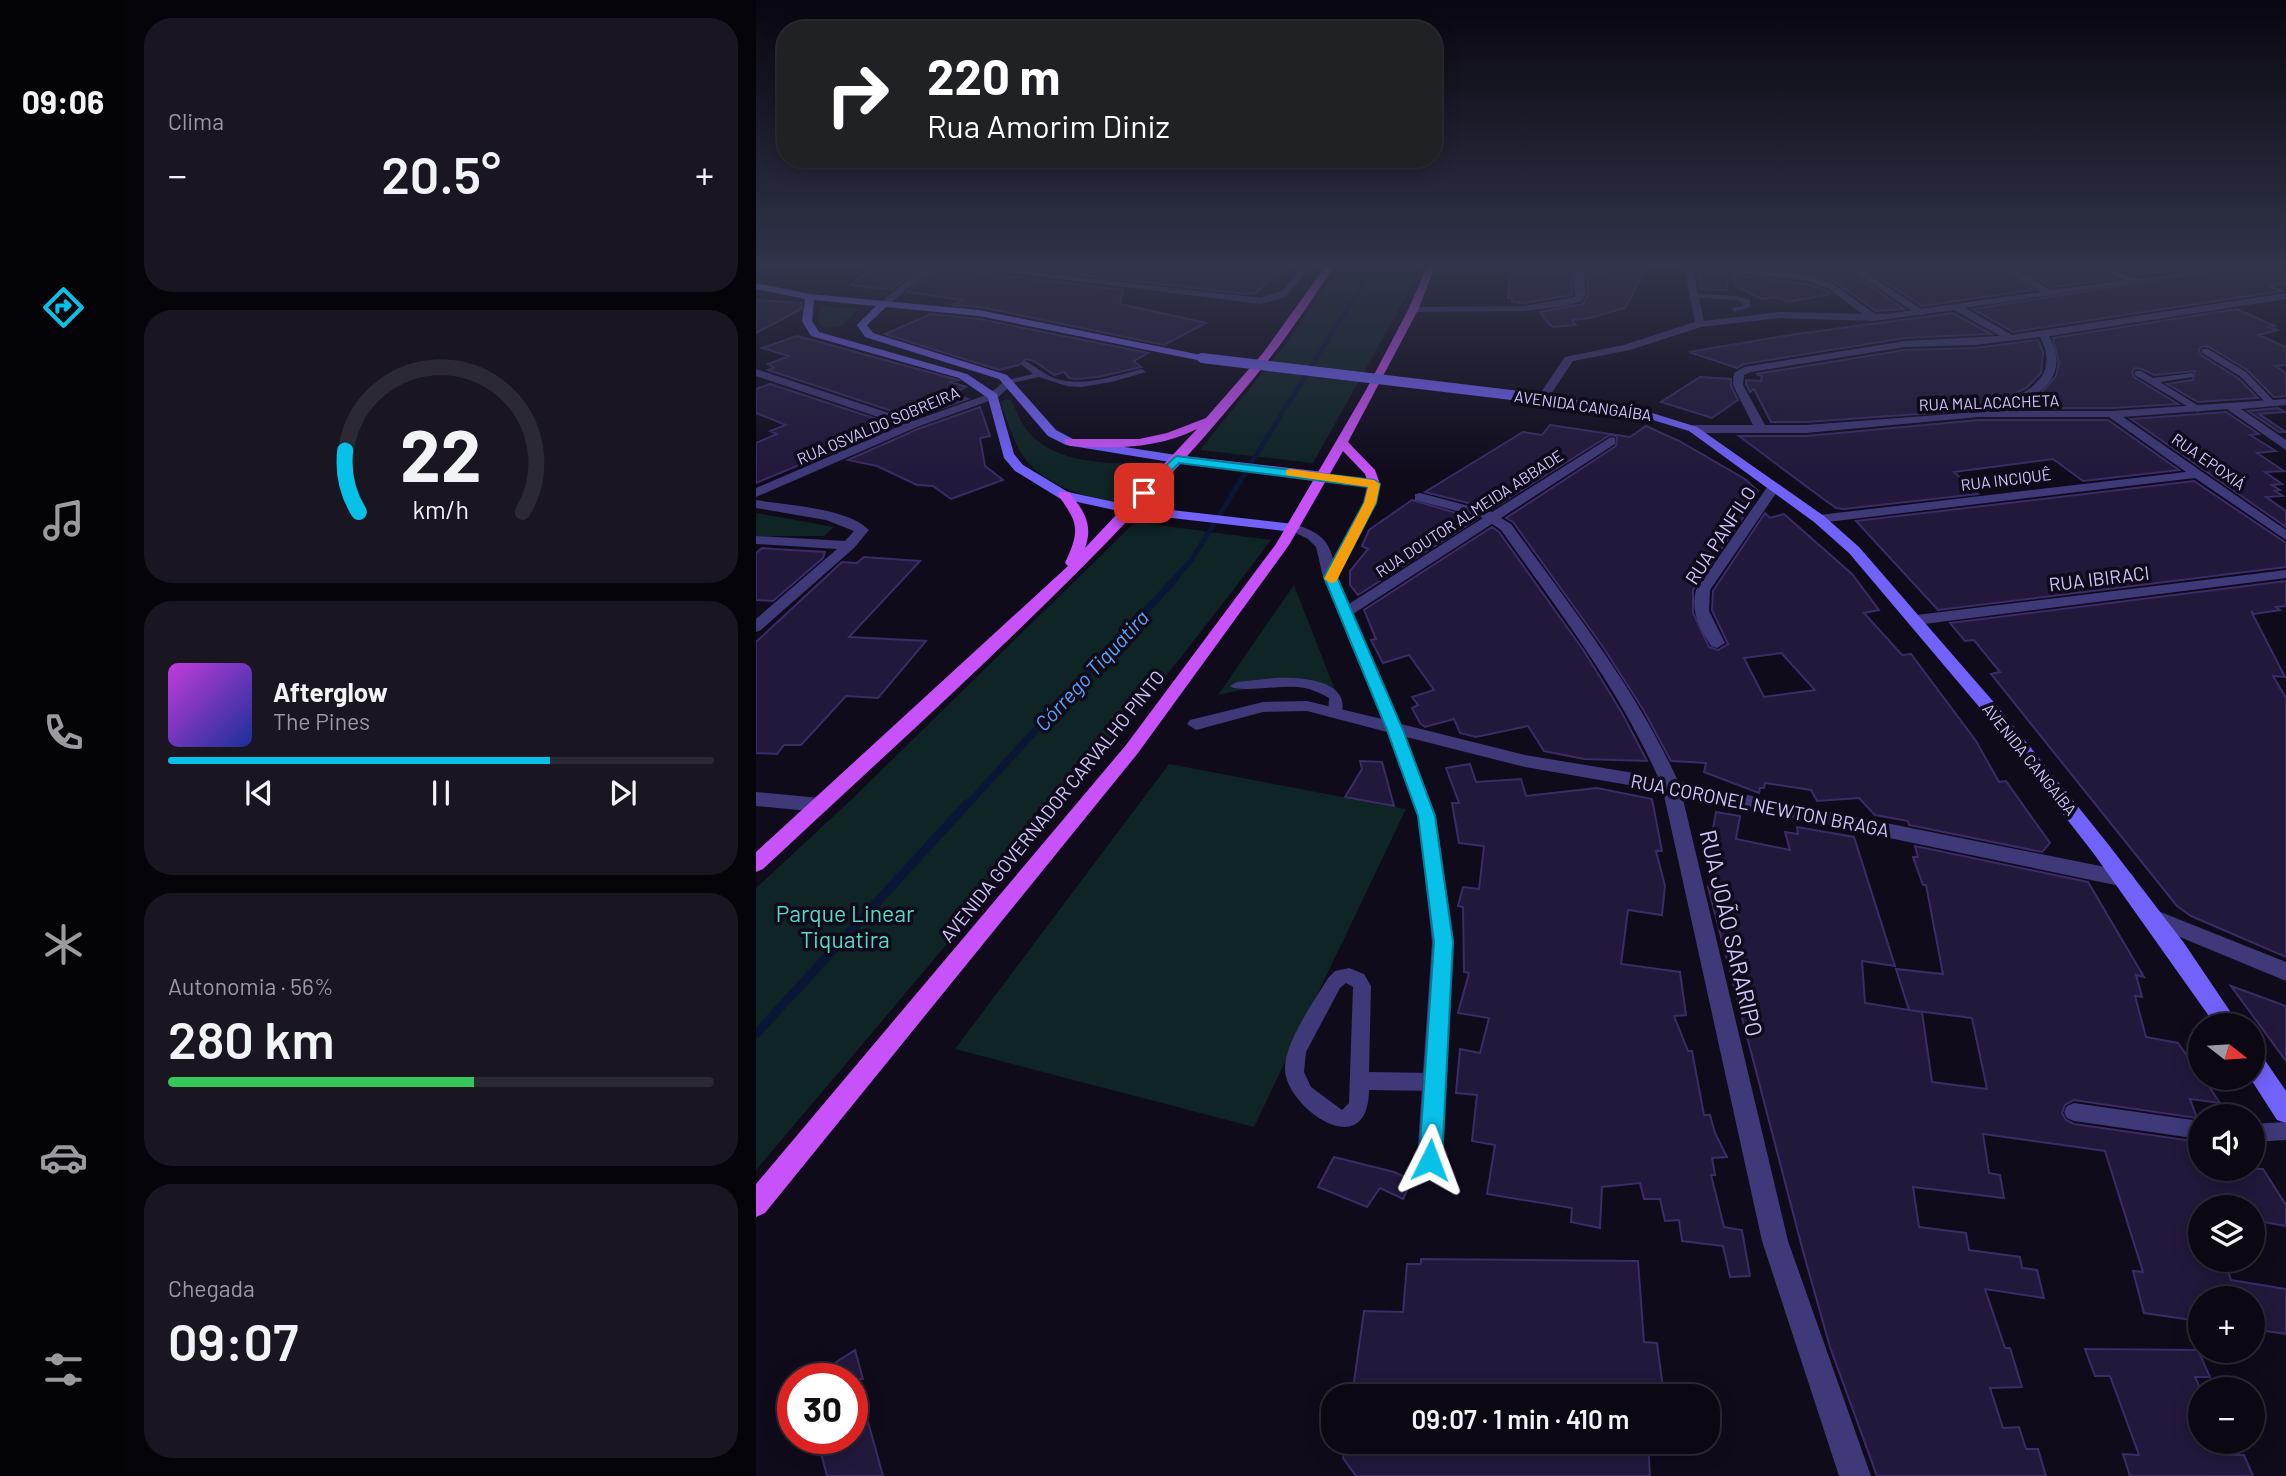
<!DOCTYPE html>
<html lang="pt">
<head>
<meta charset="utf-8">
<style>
  :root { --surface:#0b0814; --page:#191622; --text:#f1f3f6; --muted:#9a9aa0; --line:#2b2934; --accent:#08c1e9 }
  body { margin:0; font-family:Barlow,sans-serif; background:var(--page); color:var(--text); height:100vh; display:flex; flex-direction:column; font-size:26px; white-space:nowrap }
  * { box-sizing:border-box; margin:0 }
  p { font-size:23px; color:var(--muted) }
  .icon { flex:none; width:38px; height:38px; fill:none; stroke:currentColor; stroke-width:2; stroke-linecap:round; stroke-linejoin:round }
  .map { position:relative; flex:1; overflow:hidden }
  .details { display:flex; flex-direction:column; gap:18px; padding:18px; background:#06040b; width:630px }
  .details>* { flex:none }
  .guide { position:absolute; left:21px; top:21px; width:665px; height:147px; border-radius:28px; box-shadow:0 4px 18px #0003,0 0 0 2px var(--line); background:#202124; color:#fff; overflow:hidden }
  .needle { width:46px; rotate:107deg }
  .buttons { position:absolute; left:1432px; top:1013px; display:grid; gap:14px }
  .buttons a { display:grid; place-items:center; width:77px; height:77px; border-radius:50%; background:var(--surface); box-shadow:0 4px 18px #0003,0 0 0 2px var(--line); font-size:35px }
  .speed { position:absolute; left:21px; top:1363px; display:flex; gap:14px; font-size:35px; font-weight:700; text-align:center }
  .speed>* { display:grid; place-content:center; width:91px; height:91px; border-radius:50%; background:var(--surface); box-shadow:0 4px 18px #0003,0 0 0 2px var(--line); line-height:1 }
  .speed .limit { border:10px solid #d22; background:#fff; color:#111 }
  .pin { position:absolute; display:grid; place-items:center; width:60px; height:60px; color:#fff; margin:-30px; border-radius:14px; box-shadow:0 4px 10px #0006 }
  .me { position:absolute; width:77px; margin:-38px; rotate:3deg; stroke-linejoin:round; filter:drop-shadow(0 0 5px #0008) }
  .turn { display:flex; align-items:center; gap:24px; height:147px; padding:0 35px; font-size:32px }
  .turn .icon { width:91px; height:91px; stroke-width:2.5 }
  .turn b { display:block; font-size:49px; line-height:60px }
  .big { font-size:52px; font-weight:600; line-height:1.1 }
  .details .widget { flex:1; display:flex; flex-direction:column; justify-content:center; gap:10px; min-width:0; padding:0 24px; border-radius:28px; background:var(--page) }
  .details .dial { align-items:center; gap:0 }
  .dial svg { height:182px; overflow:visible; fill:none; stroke:var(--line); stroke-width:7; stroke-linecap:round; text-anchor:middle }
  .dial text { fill:var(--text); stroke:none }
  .song { display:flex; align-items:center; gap:21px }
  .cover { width:84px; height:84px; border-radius:10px; background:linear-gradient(135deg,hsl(290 70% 55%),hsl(230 70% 35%)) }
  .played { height:7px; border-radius:4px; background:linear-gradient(90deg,var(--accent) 70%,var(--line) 70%) }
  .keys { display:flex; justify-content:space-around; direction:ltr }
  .heat { display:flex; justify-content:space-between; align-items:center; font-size:38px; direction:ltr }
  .charge { height:10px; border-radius:5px; background:linear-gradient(90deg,#34c759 56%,var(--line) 0) }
  .trip { position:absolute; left:565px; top:1384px; width:399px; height:70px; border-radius:28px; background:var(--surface); box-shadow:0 4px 18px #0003,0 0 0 2px var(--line); font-weight:600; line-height:70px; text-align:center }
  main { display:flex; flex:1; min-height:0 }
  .tabs { display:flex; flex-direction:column; width:126px; justify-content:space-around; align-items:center; background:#040308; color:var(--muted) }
  .tabs .icon { width:49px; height:49px }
  .tabs .active { color:var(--accent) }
  .tabs b { font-size:32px; color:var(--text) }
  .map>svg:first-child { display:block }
  .green { fill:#0f2425 }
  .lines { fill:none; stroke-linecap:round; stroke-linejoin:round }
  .stream-far3 { stroke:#0a1636; stroke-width:4.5 }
  .stream-far2 { stroke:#0a1636; stroke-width:5 }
  .stream-far1 { stroke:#0a1636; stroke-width:7 }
  .stream { stroke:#0a1636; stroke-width:9 }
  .building { fill:#22183b; stroke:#3b2b67; stroke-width:2; fill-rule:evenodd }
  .lane { fill:#3f3879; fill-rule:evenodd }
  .street { fill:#3f3879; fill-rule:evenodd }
  .secondary { fill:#7162fa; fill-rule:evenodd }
  .primary { fill:#c852f9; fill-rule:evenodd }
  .secondary-bridge { stroke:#7162fa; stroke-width:10 }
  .route { fill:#08c1e9; stroke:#057d97; stroke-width:2 }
  .slow { fill:#f59e0b }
  .labels { text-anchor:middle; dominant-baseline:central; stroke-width:7; stroke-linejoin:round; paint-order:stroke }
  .far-street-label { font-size:16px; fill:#d2c7fd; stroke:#0f0b1b }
  .street-label { font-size:19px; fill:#d2c7fd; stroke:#0f0b1b }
  .water-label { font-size:21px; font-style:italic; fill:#59a3fa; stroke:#0f0b1b }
  .near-park-label { font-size:23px; fill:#57d9c3; stroke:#0f0b1b }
  .near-street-label { font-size:23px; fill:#d2c7fd; stroke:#0f0b1b }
</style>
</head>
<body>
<main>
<nav class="tabs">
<b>09:06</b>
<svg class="icon active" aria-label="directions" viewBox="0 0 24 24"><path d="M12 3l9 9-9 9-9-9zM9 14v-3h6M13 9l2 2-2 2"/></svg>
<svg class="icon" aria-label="music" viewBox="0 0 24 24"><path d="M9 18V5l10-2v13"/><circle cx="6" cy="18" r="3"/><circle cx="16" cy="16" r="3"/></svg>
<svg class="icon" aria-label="phone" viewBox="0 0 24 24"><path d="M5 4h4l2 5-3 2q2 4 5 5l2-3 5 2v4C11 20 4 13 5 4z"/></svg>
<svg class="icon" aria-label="climate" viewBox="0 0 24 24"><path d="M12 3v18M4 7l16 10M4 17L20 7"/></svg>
<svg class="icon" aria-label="car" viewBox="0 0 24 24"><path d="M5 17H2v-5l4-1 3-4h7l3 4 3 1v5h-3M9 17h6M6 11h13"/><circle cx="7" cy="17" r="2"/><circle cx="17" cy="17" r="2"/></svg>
<svg class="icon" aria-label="filters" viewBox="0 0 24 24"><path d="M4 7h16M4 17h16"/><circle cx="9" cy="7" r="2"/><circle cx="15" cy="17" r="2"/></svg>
</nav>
<section class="details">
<div class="widget"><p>Clima</p>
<div class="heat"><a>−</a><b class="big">20.5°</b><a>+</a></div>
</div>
<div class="widget dial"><svg viewBox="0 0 100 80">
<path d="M14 69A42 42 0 1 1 86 69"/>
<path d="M14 69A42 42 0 0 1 8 42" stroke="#08c1e9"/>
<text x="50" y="56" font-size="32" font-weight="700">22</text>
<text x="50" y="72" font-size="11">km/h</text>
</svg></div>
<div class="widget">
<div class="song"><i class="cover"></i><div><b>Afterglow</b><p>The Pines</p></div></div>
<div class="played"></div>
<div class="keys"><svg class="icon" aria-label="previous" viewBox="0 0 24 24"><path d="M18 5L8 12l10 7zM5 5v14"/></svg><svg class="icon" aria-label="pause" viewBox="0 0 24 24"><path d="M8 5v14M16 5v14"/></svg><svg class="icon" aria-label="next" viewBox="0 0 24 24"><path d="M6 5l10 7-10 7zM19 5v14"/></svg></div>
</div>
<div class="widget"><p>Autonomia · 56%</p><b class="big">280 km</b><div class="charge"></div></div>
<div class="widget"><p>Chegada</p><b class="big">09:07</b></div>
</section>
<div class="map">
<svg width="1530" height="1476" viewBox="0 0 1530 1476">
  <rect width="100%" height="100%" fill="#0f0b1b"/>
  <!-- green -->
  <path class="green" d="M584,267H663L650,297L557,463L444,450L532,341Z
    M65,306L102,309L86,325L70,328L62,323Z
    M251,399L255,400C260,410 264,421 270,429C298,466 355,463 397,464L361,503C329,497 283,484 265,453C256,438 251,418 244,402Z
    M0,513L78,527L68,536H0Z
    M379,522L515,540C352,757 175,963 0,1170V888L95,800Z
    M538,585L579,690C539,684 500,685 462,695Z
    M413,764L650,809L498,1127L199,1049Z"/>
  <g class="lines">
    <!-- stream-far3 -->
    <path class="stream-far3" d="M532,404L617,267"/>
    <!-- stream-far2 -->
    <path class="stream-far2" d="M418,579L435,561L533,402"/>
    <!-- stream-far1 -->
    <path class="stream-far1" d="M210,806L420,578"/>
    <!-- stream -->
    <path class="stream" d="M0,1034L211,804"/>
  </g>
  <!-- building -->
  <path class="building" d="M118,267H164L135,290L95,285Z
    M181,267L367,290L364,304L450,323L408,345L224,307L196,305L208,300L151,292Z
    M530,267L499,293L490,294L264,268Z
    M999,267H1102L1101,271L1105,279L1148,309L1120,311L1081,283L1055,273Z
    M1119,267H1243L1277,290L1166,306L1114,272Z
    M1261,267H1339L1360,279L1296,287Z
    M1356,267H1446L1384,275Z
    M1481,267H1530V283L1513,286L1526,291L1257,332L1217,309Z
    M848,268L890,269L869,308L834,318L816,320L820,325L797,327L793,324L784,312L827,304L833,292L829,272L849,273Z
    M942,271L972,274L971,290L945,289Z
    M754,274H815L816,295L768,303L756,302V298H752Z
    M977,274L1051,284L1072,291L1075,294L1032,302L1021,297L1006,299L980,286Z
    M0,300L46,303L45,309L0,333Z
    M1481,309L1519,326L1513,327L1521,330L1503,335L1530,347V365L1519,366L1530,373V396L1518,397L1491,370L1453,347L1446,346L1443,349L1445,355L1482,378L1502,398L1442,402L1411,384L1437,380L1439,371L1398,375L1386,369L1379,368L1376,371L1378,377L1422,404L1356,408H1259L1284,394L1300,376L1303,363L1297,338Z
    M1197,313L1235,334L1149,338L988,364L981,368L933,352L1034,335Z
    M175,314L223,319L392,353L378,361L385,367L342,377L320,379L313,378L308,372L298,375L278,361L270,359L263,365L243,370L129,334Z
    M41,336L202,380L195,382L210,387L197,393L212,399L157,418L12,370L18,368L12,364L33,356L6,348Z
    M1282,340L1287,352L1285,373L1270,388L1235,405L1233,409L1050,422H1015L998,389L994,392L990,384V380L1005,381L1006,376L1000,374L1149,350L1219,348Z
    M944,377L975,379V386L982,400L956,418L905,402Z
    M14,384L139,425L0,483V443L21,434L14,431L30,425L0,413V389Z
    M224,407L234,436L224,438L229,466L247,480L195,499L177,486L161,485L121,466L92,460L162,429Z
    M1522,408L1529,412L1503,414L1530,432H1523L1492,411Z
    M1470,412L1503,434L1494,435L1520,451L1501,453L1528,471L1509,472L1526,484L1516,485L1524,490L1519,491L1527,496L1510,497L1530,511V527L1375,419Z
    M1223,420H1352L1423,470L1327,481L1297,459L1198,472L1222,494L1088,509L1080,508L1066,498L983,436H1050Z
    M794,425L874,437L890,426L923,441L989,479L1002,491L996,501L997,503L937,590V613L953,647L962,650L972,644L956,610L957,591L1009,513L1014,518L1028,514L1096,574L1123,610L1108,613L1146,655L1155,654L1220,741L1243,782L1250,781L1294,843L1286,852L1153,825L1152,821L1119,815L1103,798L1061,801L1055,790L1009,783L1008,788H1004L1003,793L948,772L950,763L915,761L888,711L847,647L757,522L750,518L860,446L861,436L854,435L736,509L669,492L767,432L786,435ZM1026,653L1027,655L1059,690L1008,697L988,658Z
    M1438,481L1530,543V567L1182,610L1100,521Z
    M656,500L721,519L602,595L594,585V571L612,549L606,546L613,530Z
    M736,527L743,532L828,651L866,713L891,761L828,759L788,751L772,726L720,737L704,733L698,719L669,727L664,723L656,708L662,705L656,697L678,690L653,655L627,663L615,640L620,639L608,610Z
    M6,548L18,549L69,552L67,558L17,601L0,600V553Z
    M108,557L164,561L93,637L170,641L122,698L90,696L45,745H28L21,754L0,753V642L86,562L101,563Z
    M1530,581V606L1520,607L1524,610L1498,614L1495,611L1529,677L1517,676L1530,698V957L1435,916L1421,906L1235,674L1244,672L1218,640L1209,641L1194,623Z
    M604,761L626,762L638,806L589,797L606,769Z
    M714,764L720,782L765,779L770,796L841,788L896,799L906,851H900L909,886L906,915L872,910L865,964L924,972L930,1015L918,1016L932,1051H936L948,1115H954L959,1133L971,1157L956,1158L959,1175H955L968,1227L986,1230L994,1276L974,1277L967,1246L926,1241L923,1220L909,1221L904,1199H888L884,1183L846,1187L844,1228L815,1222L816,1208L731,1194L739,1145L716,1141L721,1095L700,1093L704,1049L724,1053L733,1018L702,1013L713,973L708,972L707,907L702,906L707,887L723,889L728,846L703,843L696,803H703L690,768Z
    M960,812L984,816L980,839L1034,850L1029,832L1042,834L1041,827L1098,837L1139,966L1106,961L1109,1003L1166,1012L1176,1082L1231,1089L1216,1018L1153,1010L1140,969L1187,974L1170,885H1167L1157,857H1162L1159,846L1332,882L1388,977L1380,975L1386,997L1379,996L1390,1037L1422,1043L1444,1074V1078H1447L1464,1103L1434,1099L1441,1118L1318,1100L1309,1105L1306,1113L1310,1120L1318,1124L1444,1142V1169H1507L1530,1205V1226L1496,1220V1208H1444V1260H1468L1475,1280L1530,1289V1334L1496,1329V1298H1444V1321L1388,1313L1377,1271L1387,1272L1349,1151L1227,1134L1233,1173L1244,1175L1248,1198L1157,1187L1163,1227L1210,1233L1213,1250L1264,1257L1266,1268L1281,1270L1288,1298L1229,1289L1249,1348H1254L1266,1387L1234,1388L1247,1428L1263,1427L1270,1449H1282L1290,1476H1121L1074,1347L1048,1255L952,887L959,858L952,856Z
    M1475,986L1530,1006V1061Z
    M578,1157L638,1172L656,1180L647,1199L624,1188L611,1207L562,1187Z
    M665,1259L882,1261L888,1342L901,1343L908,1396H596L608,1311L647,1312L651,1264H665Z
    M1329,1349L1442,1350L1454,1377H1439L1444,1388V1442H1467L1472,1455H1488L1497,1476H1374L1367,1454L1383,1455L1368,1414L1354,1376H1339Z
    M99,1350L107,1379H54Z
    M102,1386L127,1476H71L61,1438H96V1387Z
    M590,1442H892L894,1476H600L587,1458Z"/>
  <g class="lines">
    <!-- lane -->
    <path class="lane" d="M1107,267H1116L1111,271L1112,274L1168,311V315H1162L1106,277L1103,270Z
      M938,293L980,296L994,300V307L977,312V308L987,306V303L979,300L935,297V293Z
      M1446,349H1452L1490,372L1518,401V405H1512L1484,376L1446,353Z
      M269,361C279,366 287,374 298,378C326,388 358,376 386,369L390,372L355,382L325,387L311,386L283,377L251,384V380L277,374L265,364Z
      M1379,371H1385L1397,378L1437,373V377L1404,382L1449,410L1441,412L1379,375Z
      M519,678C542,677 593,679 586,712L579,716L574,715L572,712L573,698C563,692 553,688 541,687C526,685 483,693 474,686L481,682Z
      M593,968L608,974L615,986L613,1072L679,1073L686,1076L689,1082L686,1088L679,1091L613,1090C612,1166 529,1107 529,1069C529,1041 558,1002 572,978L579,971ZM590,983L597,987L593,1103L586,1110L555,1087L548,1072L550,1052L584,988Z
      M1318,1103L1444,1121V1139L1318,1121L1311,1118L1308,1112L1311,1106Z
      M1530,1122V1140L1496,1142V1124Z"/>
    <!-- street -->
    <path class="street" d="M168,267H178L131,306H125V302Z
      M206,267H234L505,298L527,290L544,270L542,267H550L552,270L529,297L505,304Z
      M671,267H826L830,292L826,301L810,306L768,311L654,312L652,310L657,307L768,306L819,297L817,271H675Z
      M928,267H936L948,321L1024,312L1106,314L1073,289L1052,281L938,267H970L1054,275L1079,285L1119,314H1130L1284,292L1246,267H1256L1295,290L1369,280L1341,267C1356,267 1369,278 1384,278C1416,277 1447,267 1479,267L1209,308L1256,335L1530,293V299L1293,336C1316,378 1282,397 1246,411H1356L1530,399V405L1485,409L1530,440V450L1471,409L1367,417L1530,530V540L1439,478L1063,523L1056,519L1063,515L1430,472L1353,417H1223L1050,433H937L931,429L937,425H997L977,385L978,373L988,367L1149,341L1244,336L1198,310L1118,321L1024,318L945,327L874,350L817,361L791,400H783L781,398L809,357L868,345L939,322ZM1284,337C1306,378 1269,394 1236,407L1235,411L1050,425H1009L987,385L988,375L995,372L1149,347L1219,345Z
      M0,369L157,421L233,394L250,380L259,382L241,398L161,427L0,497V488L146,425L0,376Z
      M855,437L859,438V444L745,518L755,524C815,607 879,687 922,781L1369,871L1376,874L1379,879L1376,884L1369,887L926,795L1032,1241L1115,1476H1083L1006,1241L907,791L769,767L650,737L680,816L698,942L687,1160L683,1169L674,1172L665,1169L661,1160L676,942L662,816L631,732L551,711L507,712L440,730L431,724L434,720L507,702L551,701L626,719L567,577L560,547L552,539L530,528L537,524C558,530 572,537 577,559L607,503L611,487L564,479V473L618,480L624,484L621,503L581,577L593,604L727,518L659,500V494L664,493L736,512ZM736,524L745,530C802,610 862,687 902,777L769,755L645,724L597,614Z
      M1019,482L1025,486L954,590L953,611L969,643L961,648L955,646C944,628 934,612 940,590L1014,483Z
      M0,500C29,505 92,508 113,530L98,548L5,630L0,632V619L81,549L0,544V536L89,541L98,531L70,520L0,508Z
      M1530,570V578L1160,625L1152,620L1160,615Z
      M0,792L64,798L71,800L73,805L71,810L64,812L0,806Z
      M1397,909L1530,962V981L1390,923L1387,917L1390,911Z"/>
    <!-- secondary -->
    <path class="secondary" d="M0,283L54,294L223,310L450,356L451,358L446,361L223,316L130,307L111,325L117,333L251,375L300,430L317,439L420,455L568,472L574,476L568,480L420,463L310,445L292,436L243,379L109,337L101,325L120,306L58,300L56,321L63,332L211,374L241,394L258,454L267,465L312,492L372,505L537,524L544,528L537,532L372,513L303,498L259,471L248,458L232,398L203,378L55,336L46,321L49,299L0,289Z
      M772,394L877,407L941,427L1068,516L1103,547L1242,707L1352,844L1428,943L1484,1026H1460L1338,854L1230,715L1093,553L1058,522L933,431L877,414L768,399L766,397Z
      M1496,1050L1504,1053L1530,1091V1123L1521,1120L1494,1078Z"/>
    <!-- primary -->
    <path class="primary" d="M569,267H578C557,297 537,329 514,358C365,546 182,705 7,869L0,872V852L312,566L309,563C324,530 323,524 302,495L303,492H313C327,510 338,524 329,548L441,429C401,449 357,449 314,446L308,442L310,439H383L411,433L450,418L507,353Z
      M671,267H679L662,310L592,442L619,470L624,484L623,487H613L609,474L587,451L533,545L382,753L9,1213L0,1217V1184L370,745L520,544L610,390L652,310Z"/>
    <!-- secondary-bridge -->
    <path class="secondary-bridge" d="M446,358L772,397"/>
  </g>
  <!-- sky -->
  <linearGradient id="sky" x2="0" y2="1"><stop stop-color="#08060f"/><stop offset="0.56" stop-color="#31344a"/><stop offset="1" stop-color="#31344a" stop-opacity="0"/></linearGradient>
  <rect width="1530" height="474" fill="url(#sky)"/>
  <!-- route -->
  <path class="route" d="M420,456L618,480L624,484L620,503L581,577L647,730L679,816L697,942L686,1160L682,1168L674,1172L666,1168L663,1160L678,942L662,816L631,730L568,577L608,503L612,487L423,463L392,495H384V490Z"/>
  <!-- slow -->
  <path class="slow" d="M534,469L618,480L624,484L620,503L580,582L575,583L568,579L608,503L612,487L530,475V470Z"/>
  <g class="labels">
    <!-- far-street labels -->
    <g class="far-street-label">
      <text transform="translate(1233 402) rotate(-2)">RUA MALACACHETA</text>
      <text transform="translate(827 405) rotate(8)">AVENIDA CANGAÍBA</text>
      <text transform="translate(122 425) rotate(-23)">RUA OSVALDO SOBREIRA</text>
      <text transform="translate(1453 461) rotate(35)">RUA EPOXIÁ</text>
      <text transform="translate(1250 479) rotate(-7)">RUA INCIQUÊ</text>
      <text transform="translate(713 513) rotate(-33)">RUA DOUTOR ALMEIDA ABBADE</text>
      <text transform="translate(1274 759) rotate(51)">AVENIDA CANGAÍBA</text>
    </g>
    <!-- street labels -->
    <g class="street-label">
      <text transform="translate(964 535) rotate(-57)">RUA PANFILO</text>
      <text transform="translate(1343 578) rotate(-7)">RUA IBIRACI</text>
      <text transform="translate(1004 805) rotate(11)">RUA CORONEL NEWTON BRAGA</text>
      <text transform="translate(296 806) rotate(-51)">AVENIDA GOVERNADOR CARVALHO PINTO</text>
    </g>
    <!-- water labels -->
    <g class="water-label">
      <text transform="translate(335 670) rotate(-47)">Córrego Tiquatira</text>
    </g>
    <!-- near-park labels -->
    <g class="near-park-label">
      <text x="89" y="913">Parque Linear<tspan x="89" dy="26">Tiquatira</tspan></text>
    </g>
    <!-- near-street labels -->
    <g class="near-street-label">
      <text transform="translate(976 933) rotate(77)">RUA JOÃO SARARIPO</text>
    </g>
  </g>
</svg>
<div class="buttons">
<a><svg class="needle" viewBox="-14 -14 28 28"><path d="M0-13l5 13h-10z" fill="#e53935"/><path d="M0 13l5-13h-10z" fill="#9a9aa0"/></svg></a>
<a><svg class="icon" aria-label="sound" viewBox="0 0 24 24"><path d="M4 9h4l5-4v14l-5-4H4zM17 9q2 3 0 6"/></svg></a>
<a><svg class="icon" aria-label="layers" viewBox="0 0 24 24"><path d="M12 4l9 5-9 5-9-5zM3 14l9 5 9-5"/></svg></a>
<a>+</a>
<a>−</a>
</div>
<div class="speed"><div class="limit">30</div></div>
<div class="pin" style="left:388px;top:493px;background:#d93025"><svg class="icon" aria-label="arrive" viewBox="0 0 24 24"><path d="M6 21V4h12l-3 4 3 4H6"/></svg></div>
<svg class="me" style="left:674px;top:1160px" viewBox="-20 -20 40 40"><path d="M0-17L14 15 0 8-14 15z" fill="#08c1e9" stroke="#fff" stroke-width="4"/></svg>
<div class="trip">09:07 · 1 min · 410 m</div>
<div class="guide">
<div class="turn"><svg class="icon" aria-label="right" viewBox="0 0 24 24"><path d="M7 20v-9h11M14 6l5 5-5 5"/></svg><div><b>220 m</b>Rua Amorim Diniz</div></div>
</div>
</div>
</main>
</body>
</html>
